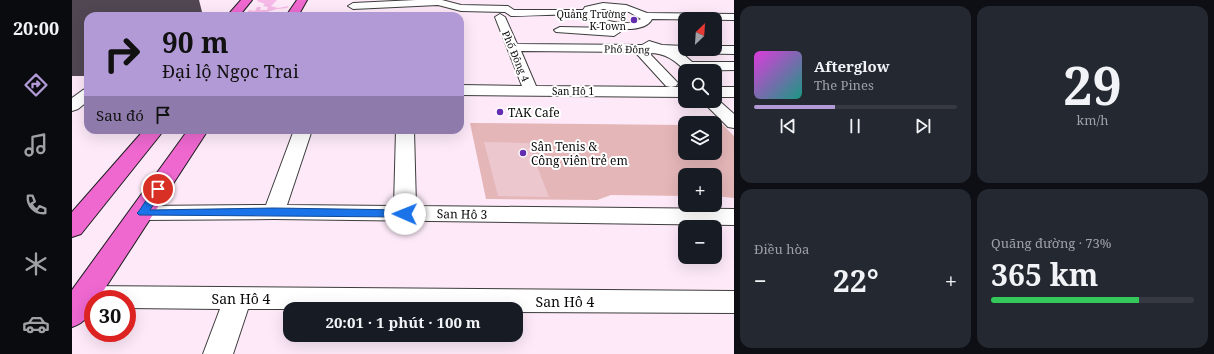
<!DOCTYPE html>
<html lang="vi">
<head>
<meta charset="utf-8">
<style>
  :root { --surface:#171b24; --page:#242831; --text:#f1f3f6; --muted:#9ea1a6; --line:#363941; --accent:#b29ad6 }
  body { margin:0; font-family:"Noto Serif",serif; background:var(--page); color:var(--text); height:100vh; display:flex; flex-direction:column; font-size:15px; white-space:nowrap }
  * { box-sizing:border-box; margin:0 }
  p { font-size:13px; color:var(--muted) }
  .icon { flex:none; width:22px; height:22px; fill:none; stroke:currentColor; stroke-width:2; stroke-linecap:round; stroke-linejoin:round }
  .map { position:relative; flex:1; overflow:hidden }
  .sheet { display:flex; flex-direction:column; gap:6px; padding:6px; background:#0d0f14; width:480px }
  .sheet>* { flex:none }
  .top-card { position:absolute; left:12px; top:12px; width:380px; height:122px; border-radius:12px; box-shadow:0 4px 16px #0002; background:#b29ad6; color:#111; overflow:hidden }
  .needle { width:26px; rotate:25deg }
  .buttons { position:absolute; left:606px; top:12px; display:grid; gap:8px }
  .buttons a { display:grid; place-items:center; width:44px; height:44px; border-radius:8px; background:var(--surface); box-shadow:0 4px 16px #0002; font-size:20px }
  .speed { position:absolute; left:12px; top:290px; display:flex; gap:8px; font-size:20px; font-weight:700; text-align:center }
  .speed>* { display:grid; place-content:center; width:52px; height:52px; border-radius:50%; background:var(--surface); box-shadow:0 4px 16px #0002; line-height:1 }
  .speed .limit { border:6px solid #d22; background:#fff; color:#111 }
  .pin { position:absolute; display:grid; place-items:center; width:34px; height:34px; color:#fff; margin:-17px; border:2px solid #fff; border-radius:50%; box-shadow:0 1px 4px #0007 }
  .me { position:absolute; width:44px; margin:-22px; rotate:271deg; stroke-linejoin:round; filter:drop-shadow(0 0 3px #0008) }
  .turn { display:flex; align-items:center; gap:14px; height:84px; padding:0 12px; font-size:18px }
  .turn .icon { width:52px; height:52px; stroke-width:2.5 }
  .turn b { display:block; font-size:28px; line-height:34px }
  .then { display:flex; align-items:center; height:38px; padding:0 12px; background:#0003; gap:8px; font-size:15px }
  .big { font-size:30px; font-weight:700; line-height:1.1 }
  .sheet .card { flex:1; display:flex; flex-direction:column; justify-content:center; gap:6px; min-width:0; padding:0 14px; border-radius:12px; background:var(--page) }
  .sheet .dial { align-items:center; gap:0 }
  .dial b { font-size:52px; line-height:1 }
  .song { display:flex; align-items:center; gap:12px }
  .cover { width:48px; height:48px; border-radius:6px; background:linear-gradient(135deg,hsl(300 70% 55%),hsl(170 70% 35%)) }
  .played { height:4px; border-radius:2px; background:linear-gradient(90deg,var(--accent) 40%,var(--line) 40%) }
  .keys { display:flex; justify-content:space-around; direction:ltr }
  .heat { display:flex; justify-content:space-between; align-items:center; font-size:22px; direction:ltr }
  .charge { height:6px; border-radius:3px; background:linear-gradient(90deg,#34c759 73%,var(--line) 0) }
  .sheet .tiles { flex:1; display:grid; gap:6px; grid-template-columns:repeat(2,1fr) }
  .trip { position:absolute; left:211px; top:302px; width:240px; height:40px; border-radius:12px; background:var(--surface); box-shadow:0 4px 16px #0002; font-weight:700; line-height:40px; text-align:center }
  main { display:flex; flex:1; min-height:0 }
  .menu { display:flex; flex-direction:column; width:72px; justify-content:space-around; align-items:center; background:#090b0e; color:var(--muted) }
  .menu .icon { width:28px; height:28px }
  .menu .active { color:var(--accent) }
  .menu b { font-size:18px; color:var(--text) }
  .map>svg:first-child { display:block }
  .green { fill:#e4b6b8 }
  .sand { fill:#f6b9e7 }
  .pitch { fill:#ecc7ce }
  .building { fill:#504752 }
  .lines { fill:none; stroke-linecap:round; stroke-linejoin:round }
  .minor-casing { stroke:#3d3d3d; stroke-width:2 }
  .major-casing { stroke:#1b1b1b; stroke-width:2 }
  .minor { fill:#fff; fill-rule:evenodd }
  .major { fill:#ee68d0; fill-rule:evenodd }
  .route { fill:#1a73e8; stroke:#114b97 }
  .poi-dot { fill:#642daf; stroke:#fff; stroke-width:1.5 }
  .labels { text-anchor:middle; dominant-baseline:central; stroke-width:4; stroke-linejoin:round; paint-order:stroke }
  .far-poi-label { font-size:10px; fill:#0a0a0a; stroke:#fff; text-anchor:end }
  .far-street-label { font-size:10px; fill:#0a0a0a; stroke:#fff }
  .poi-label { font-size:12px; fill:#0a0a0a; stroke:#fff; text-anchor:start }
  .street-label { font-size:12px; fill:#0a0a0a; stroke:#fff }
  .near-street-label { font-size:14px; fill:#0a0a0a; stroke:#fff }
</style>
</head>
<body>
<main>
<nav class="menu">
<b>20:00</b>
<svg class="icon active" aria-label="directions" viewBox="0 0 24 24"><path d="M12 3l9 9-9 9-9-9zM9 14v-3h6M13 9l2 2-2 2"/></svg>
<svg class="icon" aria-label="music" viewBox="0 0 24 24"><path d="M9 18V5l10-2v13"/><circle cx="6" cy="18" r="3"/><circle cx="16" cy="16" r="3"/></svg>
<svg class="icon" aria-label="phone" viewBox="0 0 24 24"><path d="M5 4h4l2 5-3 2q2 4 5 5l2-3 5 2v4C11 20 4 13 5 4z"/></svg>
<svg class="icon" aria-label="climate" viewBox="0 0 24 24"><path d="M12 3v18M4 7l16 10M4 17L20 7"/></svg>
<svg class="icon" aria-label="car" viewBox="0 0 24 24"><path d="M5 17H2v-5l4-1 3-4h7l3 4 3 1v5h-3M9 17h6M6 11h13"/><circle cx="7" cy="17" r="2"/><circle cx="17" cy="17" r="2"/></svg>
</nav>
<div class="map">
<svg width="662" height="354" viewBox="0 0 662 354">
  <rect width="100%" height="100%" fill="#fde9f8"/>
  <!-- green -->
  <path class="green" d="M398,123L613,125V153H643V125H651L662,136V198L643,196V175H613V196L539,195L525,200L414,199Z"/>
  <!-- sand -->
  <path class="sand" d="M186,0H205L199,6L206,8L217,6L215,8L205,9L192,13L206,16L174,14L177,10L183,11L185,7H189L188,10H195L196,7L191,6L193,4L185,1Z"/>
  <!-- pitch -->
  <path class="pitch" d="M412,142L456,143L477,197L426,196Z"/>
  <!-- building -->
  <path class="building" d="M0,0H127L131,16H16V76H0Z"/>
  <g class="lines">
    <!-- minor casing -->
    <g class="minor-casing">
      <path id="minor" d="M344,0H370L389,5L436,6L442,10H511L513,7L531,3L554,5L575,13L662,14V20L580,19C573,34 538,29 526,24C520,22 515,17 510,16C489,13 460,16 439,16L433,12L389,11L366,5L281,9L276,6L281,3ZM531,9L557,12L569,19C555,27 534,22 520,13Z
        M428,14L433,17L445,44L570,45L577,41L590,45L613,46V49H643V46H662V54L610,53L620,62H662V70L614,71C602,60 594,53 577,53L606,83L604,86L599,87H613V97L388,95V85L450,86L423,17ZM449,51L563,52L594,86L599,87L464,86Z
        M488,27L542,28L548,32L542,36L484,32L482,30Z
        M643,87H662V97H643Z
        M16,88V101L6,109L0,111V98L11,90Z
        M644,98L662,114V128L656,127L630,101H643Z
        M222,130H240L215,205L322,206L324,130H342L344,206L662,209V225L202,219L70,220L62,218L59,213L62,208L70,206L194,205Z
        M12,286L662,291V313L444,312V309H176L161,354H131L148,309L55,308V299H21V308H12L3,305L0,294L3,289Z"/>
    </g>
    <!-- major casing -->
    <g class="major-casing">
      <path id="major" d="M169,0H180L167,16H155Z
        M225,0H235L226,16H214Z
        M72,130H92L9,234L0,237V212Z
        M116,130H136L26,299H21C21,313 13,323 0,327V290Z"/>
    </g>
    <!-- minor -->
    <use href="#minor" class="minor"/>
    <!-- major -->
    <use href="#major" class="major"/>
  </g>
  <!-- route -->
  <path class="route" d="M86,186L91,189L78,210L202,208L333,210L338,214L333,217L67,215L65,213L67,211L83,187Z"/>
  <!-- markers -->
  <g class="poi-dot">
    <circle cx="562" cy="20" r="4"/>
    <circle cx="428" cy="112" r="4"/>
    <circle cx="451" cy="153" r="4"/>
  </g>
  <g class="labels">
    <!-- far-poi labels -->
    <g class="far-poi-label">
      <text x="554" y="14">Quảng Trường<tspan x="554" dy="12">K-Town</tspan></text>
    </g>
    <!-- far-street labels -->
    <g class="far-street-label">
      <text transform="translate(555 49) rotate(1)">Phố Đông</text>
      <text transform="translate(444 56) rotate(67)">Phố Đông 4</text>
      <text x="501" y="91">San Hô 1</text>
    </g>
    <!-- poi labels -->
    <g class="poi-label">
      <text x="436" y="112">TAK Cafe</text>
      <text x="459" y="146">Sân Tenis &amp;<tspan x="459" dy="14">Công viên trẻ em</tspan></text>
    </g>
    <!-- street labels -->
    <g class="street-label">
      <text transform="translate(390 214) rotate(1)">San Hô 3</text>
    </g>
    <!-- near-street labels -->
    <g class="near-street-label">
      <text x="169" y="298">San Hô 4</text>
      <text x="493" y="301">San Hô 4</text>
    </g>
  </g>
</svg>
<div class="buttons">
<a><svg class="needle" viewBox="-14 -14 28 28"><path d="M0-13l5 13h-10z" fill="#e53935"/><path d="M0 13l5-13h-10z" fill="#9ea1a6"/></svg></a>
<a><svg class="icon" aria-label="search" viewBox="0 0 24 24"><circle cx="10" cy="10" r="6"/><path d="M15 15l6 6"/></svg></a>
<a><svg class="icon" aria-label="layers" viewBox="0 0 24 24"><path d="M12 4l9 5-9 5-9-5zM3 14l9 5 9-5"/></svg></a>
<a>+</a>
<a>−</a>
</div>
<div class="speed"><div class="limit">30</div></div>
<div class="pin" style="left:86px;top:189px;background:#d93025"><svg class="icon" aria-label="arrive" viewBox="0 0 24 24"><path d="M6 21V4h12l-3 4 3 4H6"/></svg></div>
<svg class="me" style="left:333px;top:214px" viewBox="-20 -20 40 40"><circle r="19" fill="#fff"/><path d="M0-13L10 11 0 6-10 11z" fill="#1a73e8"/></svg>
<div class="trip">20:01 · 1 phút · 100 m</div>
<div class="top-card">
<div class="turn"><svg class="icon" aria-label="right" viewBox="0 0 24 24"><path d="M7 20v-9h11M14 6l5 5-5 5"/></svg><div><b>90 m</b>Đại lộ Ngọc Trai</div></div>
<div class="then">Sau đó<svg class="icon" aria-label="arrive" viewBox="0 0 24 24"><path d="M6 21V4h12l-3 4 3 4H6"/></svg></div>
</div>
</div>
<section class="sheet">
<div class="tiles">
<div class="card">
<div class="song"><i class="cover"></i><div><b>Afterglow</b><p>The Pines</p></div></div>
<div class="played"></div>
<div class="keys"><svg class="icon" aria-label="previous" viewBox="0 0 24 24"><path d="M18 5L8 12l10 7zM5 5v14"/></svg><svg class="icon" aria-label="pause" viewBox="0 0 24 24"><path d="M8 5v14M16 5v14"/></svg><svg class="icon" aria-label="next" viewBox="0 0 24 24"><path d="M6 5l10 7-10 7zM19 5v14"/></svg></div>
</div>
<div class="card dial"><b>29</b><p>km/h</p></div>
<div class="card"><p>Điều hòa</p>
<div class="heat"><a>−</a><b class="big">22°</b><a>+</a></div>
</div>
<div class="card"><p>Quãng đường · 73%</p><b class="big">365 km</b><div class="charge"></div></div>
</div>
</section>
</main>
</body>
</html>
